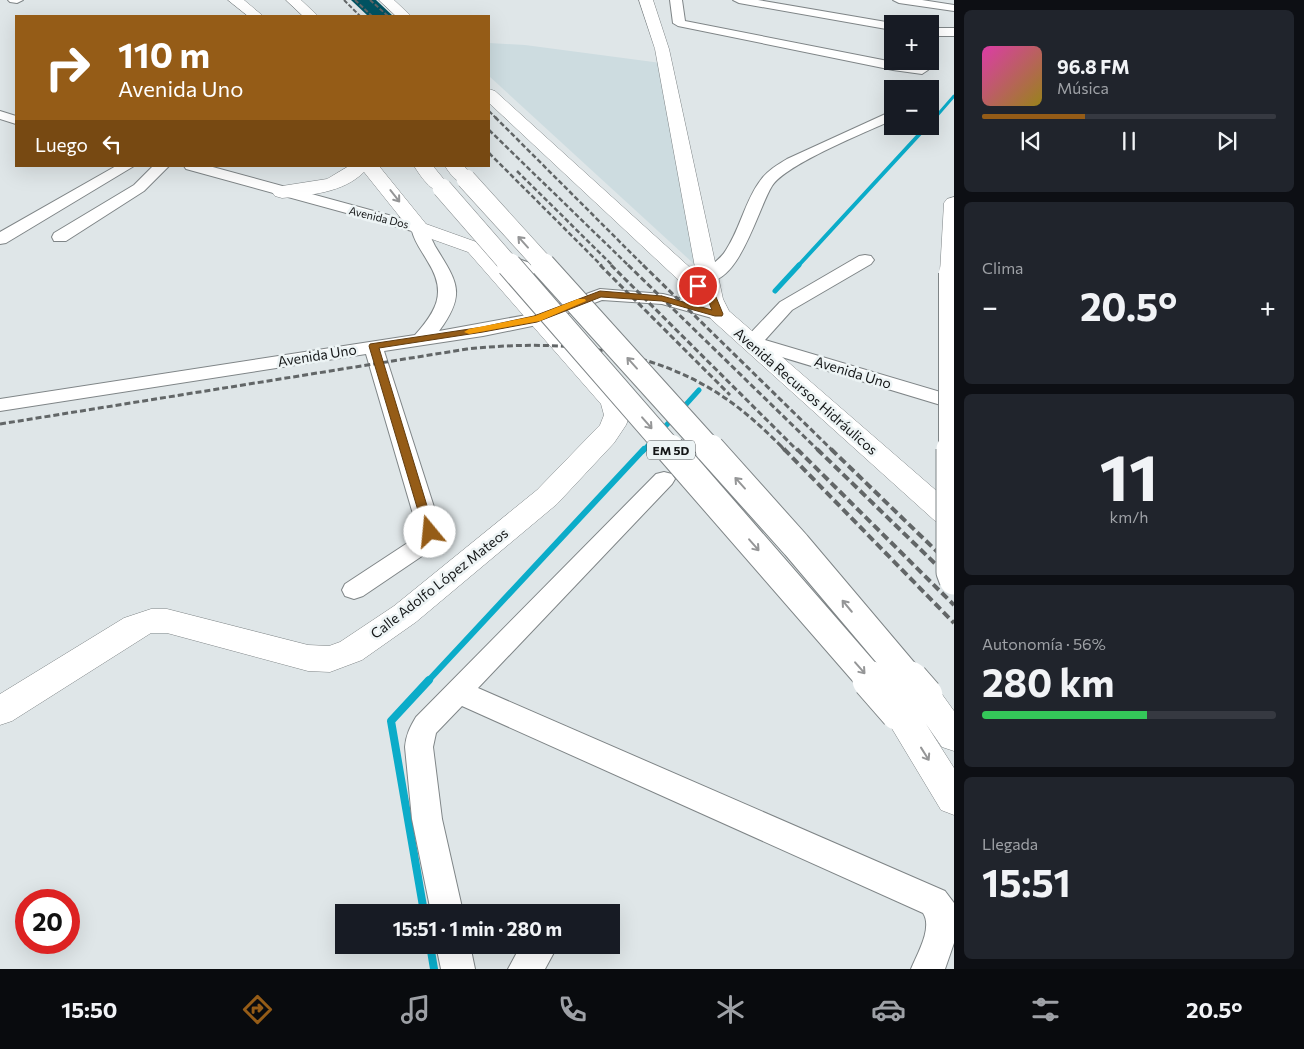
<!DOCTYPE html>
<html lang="es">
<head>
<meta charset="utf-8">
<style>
  :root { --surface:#171b24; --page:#20242c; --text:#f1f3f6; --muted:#9ea1a6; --line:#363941; --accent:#955c17 }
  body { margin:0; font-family:Commissioner,sans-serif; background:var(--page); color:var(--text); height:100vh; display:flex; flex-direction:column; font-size:19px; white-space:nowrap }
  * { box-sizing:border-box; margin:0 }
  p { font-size:16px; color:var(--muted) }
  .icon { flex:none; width:28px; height:28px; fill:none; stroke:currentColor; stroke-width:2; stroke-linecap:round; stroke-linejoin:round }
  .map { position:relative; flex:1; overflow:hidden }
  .panel { display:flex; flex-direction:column; gap:10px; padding:10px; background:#0d0f14; width:350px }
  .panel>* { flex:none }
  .banner { position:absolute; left:15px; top:15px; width:475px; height:152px; border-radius:0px; box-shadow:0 5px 20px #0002; background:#955c17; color:#fff; overflow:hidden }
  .tools { position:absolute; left:884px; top:15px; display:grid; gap:10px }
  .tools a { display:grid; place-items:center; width:55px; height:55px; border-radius:0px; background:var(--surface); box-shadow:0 5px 20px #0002; font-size:25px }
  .speed { position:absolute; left:15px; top:889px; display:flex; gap:10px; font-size:25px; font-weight:700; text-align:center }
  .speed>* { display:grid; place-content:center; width:65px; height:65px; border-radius:50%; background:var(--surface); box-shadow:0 5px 20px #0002; line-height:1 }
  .speed .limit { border:8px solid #d22; background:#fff; color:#111 }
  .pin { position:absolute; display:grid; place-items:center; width:42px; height:42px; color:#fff; margin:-21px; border:2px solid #fff; border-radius:50%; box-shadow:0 1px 5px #0007 }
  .me { position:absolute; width:55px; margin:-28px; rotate:343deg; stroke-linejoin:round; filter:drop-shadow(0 0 4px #0008) }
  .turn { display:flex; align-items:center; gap:18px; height:105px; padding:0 20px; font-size:22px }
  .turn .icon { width:65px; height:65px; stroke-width:2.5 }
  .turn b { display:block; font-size:35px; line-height:42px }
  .then { display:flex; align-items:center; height:48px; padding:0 20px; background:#0003; gap:10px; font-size:19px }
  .big { font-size:38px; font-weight:700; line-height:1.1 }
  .panel .tile { flex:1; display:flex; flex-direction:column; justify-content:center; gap:8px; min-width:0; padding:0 18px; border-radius:8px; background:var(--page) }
  .panel .dial { align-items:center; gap:0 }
  .dial b { font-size:65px; line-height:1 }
  .song { display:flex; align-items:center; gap:15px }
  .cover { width:60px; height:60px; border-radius:8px; background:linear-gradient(135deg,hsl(320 70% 55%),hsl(50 70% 35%)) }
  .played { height:5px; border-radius:2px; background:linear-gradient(90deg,var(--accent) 35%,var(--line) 35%) }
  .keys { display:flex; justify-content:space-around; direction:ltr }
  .heat { display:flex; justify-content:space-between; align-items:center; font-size:28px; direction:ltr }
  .charge { height:8px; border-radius:4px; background:linear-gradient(90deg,#34c759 56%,var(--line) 0) }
  .trip { position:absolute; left:335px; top:904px; width:285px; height:50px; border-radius:0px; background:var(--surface); box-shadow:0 5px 20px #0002; font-weight:700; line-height:50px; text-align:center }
  .menu { display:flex; height:80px; justify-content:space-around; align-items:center; background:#090b0e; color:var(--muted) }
  .menu .icon { width:35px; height:35px }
  .menu .on { color:var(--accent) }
  .menu b { font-size:22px; color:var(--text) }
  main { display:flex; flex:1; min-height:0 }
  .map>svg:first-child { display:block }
  .built { fill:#cddce0 }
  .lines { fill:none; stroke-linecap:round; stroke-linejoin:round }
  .stream-far4 { stroke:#0bacc9; stroke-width:3 }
  .stream-far3 { stroke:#0bacc9; stroke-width:4 }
  .stream-far2 { stroke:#0bacc9; stroke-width:5 }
  .stream-far1 { stroke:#0bacc9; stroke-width:6 }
  .stream { stroke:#0bacc9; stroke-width:8 }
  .building { fill:#005362 }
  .minor-casing { stroke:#7f8587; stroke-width:2 }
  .major-casing { stroke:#7f8587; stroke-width:1 }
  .highway-casing { stroke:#7f8587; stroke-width:1 }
  .minor { fill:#fff; fill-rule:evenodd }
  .major { fill:#fff; fill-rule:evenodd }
  .highway { fill:#fff; fill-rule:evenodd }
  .rail-far3 { stroke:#626667; stroke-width:2; stroke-dasharray:4.5 2; stroke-linecap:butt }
  .rail-far2 { stroke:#626667; stroke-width:2.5; stroke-dasharray:5 2.5; stroke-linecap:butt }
  .rail-far1 { stroke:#626667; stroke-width:3; stroke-dasharray:6 3; stroke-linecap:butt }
  .rail { stroke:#626667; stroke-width:4; stroke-dasharray:8 4; stroke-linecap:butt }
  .highway-bridge-far3-casing { stroke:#7f8587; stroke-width:20; stroke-linecap:butt }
  .highway-bridge-far2-casing { stroke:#7f8587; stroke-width:26; stroke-linecap:butt }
  .highway-bridge-far1-casing { stroke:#7f8587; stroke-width:31; stroke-linecap:butt }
  .highway-bridge-casing { stroke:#7f8587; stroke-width:39; stroke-linecap:butt }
  .highway-bridge-far3 { stroke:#fff; stroke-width:19 }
  .highway-bridge-far2 { stroke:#fff; stroke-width:24 }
  .highway-bridge-far1 { stroke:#fff; stroke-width:29 }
  .highway-bridge { stroke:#fff; stroke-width:37 }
  .oneway { stroke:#959697 }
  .route { fill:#955c17; stroke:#613c0f }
  .slow { fill:#f59e0b }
  .labels { text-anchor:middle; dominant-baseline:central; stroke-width:5; stroke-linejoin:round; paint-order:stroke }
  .far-street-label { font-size:11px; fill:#141617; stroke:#edf4f5 }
  .shield { fill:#edf4f5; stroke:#55595a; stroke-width:1 }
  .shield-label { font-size:12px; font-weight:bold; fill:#141617 }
  .street-label { font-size:14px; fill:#141617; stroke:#edf4f5 }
</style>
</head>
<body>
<main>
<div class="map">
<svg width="954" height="969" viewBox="0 0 954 969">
  <rect width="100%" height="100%" fill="#dfe6e8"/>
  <!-- built -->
  <path class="built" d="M489,43L525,45L661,63L694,264L489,76Z"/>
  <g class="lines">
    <!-- stream-far4 -->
    <path class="stream-far4" d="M934,119L954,96"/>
    <!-- stream-far3 -->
    <path class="stream-far3" d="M930,123L935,117
      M798,266L927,126"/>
    <!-- stream-far2 -->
    <path class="stream-far2" d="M775,291L799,265
      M681,410L699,390
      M660,432L674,417
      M643,451L654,439"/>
    <!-- stream-far1 -->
    <path class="stream-far1" d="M428,681L644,449"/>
    <!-- stream -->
    <path class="stream" d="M424,912L391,721L429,680
      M430,945L434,969"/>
  </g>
  <!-- building -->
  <path class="building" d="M351,0H376L393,16H368Z"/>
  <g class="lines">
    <!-- minor casing -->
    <g class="minor-casing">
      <path id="minor" d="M8,0H23L17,3L10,2Z
        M670,0H682L685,21L893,62L916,65V61H928V70L922,74L893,70L678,26L673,23Z
        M733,0H758L892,23V30L739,3Z
        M893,0H922L954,5V11L899,3Z
        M930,28H954V36H930Z
        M0,111L16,116V124L0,119Z
        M892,111V120C867,132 786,164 772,186C758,208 738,290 702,281L699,277C707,266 719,262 726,250C740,229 745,201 760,181C767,171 777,165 787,159Z
        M116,166H134L6,243L0,244V232Z
        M153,166H169L144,191L66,241H54L52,237L54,233L134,185Z
        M184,166H209L425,225C429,231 431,239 435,246C457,282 467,293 439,331L532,314L600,289L663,294L726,310L728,314L726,318L719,320L662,304L602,300L537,325L483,336L384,351L442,532L428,552L363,596L354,599L345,596L342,590L345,584L412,540L418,531L366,354L0,411V399L415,335C437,310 447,292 428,262C422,251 415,243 412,231L186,169Z
        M498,252L568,276L571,280L568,284L562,285L492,261L489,257L492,253Z
        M865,255L871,256L874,260L871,264L792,310L765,340L954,396V409L745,346L742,342L780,302L859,256Z
        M664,472L672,474L675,479L672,484L478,688L945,891L954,903V943L945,969H911C917,954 933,928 923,913L462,706L436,733L433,747L442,819L463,912H431L412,819L405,747C406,735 410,727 416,717L656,474Z
        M436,945H470L475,969H441Z
        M521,945H558L545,969H508Z"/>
    </g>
    <!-- major casing -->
    <g class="major-casing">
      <path id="major" d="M228,0H244L263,16H248Z
        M379,0H394L411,16H396Z
        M639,0H653L669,49L723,299L729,311L954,506V532L944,529L711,319L702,302L489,103V89L495,91L696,273L655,49Z
        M349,166H379L426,224L482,244L622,397L630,415L626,425L614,443L557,504L416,622L362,660L330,672L308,671L167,633H151L12,721L0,725V694L124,618L151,609H167L308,645L329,646L340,642L394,606L537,490L600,425L604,415L601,404L468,252L412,232L364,172C343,193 310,195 282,198L275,196L272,192L275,188L282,186L327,179Z"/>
    </g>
    <!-- highway casing -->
    <g class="highway-casing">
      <path id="highway" d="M286,0H301L318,16H303Z
        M414,166H433L451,188L449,192C433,196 422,178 414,166Z
        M445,166H464L475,179L473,183C459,186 452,177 445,166Z
        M954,197V279L943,278L940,273L944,203L947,199Z
        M924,683L936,686L954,711V751L942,747L926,724L954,768V815L941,810L882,712L887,702L899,698L910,702L907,696L912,686Z"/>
    </g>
    <!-- minor -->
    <use href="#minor" class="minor"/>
    <!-- major -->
    <use href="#major" class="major"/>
    <!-- highway -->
    <use href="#highway" class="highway"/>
    <!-- rail-far3 -->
    <path class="rail-far3" d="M344,0L360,16
      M355,0L372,16
      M370,0L388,16
      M489,111L497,119"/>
    <!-- rail-far2 -->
    <path class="rail-far2" d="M495,117L644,266
      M489,130L629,266
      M489,153L602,266
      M517,171L613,266"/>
    <!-- rail-far1 -->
    <path class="rail-far1" d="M600,265L730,395
      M611,265L798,451
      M628,265L819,451
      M643,265L833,451
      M0,424L467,349C554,340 643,345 719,394C744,410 765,430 786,451
      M781,446L785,451"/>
    <!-- rail -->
    <path class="rail" d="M784,449L786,451
      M784,449L954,623
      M797,449L954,605
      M817,449L954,582
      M831,449L954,568"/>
    <!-- highway-bridge-far3 casing -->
    <g class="highway-bridge-far3-casing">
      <path id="highway-bridge-far3" d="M466,179L545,266
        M442,188L510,266"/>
    </g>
    <!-- highway-bridge-far2 casing -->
    <g class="highway-bridge-far2-casing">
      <path id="highway-bridge-far2" d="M509,265L671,451
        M543,265L711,451
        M951,273V451"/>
    </g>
    <!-- highway-bridge-far1 casing -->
    <g class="highway-bridge-far1-casing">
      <path id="highway-bridge-far1" d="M670,449L872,681
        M710,449L796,545L911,681
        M951,449V572L954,580"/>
    </g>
    <!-- highway-bridge casing -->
    <g class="highway-bridge-casing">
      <path id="highway-bridge" d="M871,680L899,712
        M910,680L924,696"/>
    </g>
    <!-- highway-bridge-far3 -->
    <use href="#highway-bridge-far3" class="highway-bridge-far3"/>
    <!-- highway-bridge-far2 -->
    <use href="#highway-bridge-far2" class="highway-bridge-far2"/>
    <!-- highway-bridge-far1 -->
    <use href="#highway-bridge-far1" class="highway-bridge-far1"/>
    <!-- highway-bridge -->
    <use href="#highway-bridge" class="highway-bridge"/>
  </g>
  <!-- one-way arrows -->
  <defs><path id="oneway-shaft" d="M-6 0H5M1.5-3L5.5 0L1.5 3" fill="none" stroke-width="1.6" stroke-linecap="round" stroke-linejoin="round" transform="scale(1.25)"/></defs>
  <g class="oneway">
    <use href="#oneway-shaft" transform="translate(395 196) rotate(52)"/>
    <use href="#oneway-shaft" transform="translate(523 242) rotate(-132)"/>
    <use href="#oneway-shaft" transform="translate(632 363) rotate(-132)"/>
    <use href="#oneway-shaft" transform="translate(647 423) rotate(49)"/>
    <use href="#oneway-shaft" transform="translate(740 483) rotate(-132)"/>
    <use href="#oneway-shaft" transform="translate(754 545) rotate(49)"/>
    <use href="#oneway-shaft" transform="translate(847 606) rotate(-130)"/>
    <use href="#oneway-shaft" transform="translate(860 668) rotate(49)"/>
    <use href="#oneway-shaft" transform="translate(925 754) rotate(58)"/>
  </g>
  <!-- route -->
  <path class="route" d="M698,283L716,297L723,314L722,316H715L662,301L601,297L537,322L483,332L379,348L435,532L434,534H425L369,346L370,344L483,327L534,316L600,291L662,296L712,310L708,300L694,286Z"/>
  <!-- slow -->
  <path class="slow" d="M578,299H585L586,301L540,321L469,334L464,332L469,329L535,316Z"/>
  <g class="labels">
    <!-- far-street labels -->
    <g class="far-street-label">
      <text transform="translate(379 217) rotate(14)">Avenida Dos</text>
    </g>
    <!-- shield labels -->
    <rect class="shield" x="647" y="440.5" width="48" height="19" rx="4"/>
    <g class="shield-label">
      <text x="671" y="450">EM 5D</text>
    </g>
    <!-- street labels -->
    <g class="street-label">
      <text transform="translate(317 355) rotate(-9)">Avenida Uno</text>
      <text transform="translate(853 372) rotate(17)">Avenida Uno</text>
      <text transform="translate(806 391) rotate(41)">Avenida Recursos Hidráulicos</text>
      <text transform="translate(439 583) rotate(-38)">Calle Adolfo López Mateos</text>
    </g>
  </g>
</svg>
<div class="tools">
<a>+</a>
<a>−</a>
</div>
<div class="speed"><div class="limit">20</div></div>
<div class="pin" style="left:698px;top:286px;background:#d93025"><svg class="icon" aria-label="arrive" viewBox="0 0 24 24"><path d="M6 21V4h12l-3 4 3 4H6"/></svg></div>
<svg class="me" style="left:430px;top:532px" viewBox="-20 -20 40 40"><circle r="19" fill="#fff"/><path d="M0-13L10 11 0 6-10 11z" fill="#955c17"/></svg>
<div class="trip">15:51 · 1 min · 280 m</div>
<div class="banner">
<div class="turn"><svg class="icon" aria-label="right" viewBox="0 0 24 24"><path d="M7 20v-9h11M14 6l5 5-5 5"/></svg><div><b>110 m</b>Avenida Uno</div></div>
<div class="then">Luego<svg class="icon" aria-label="left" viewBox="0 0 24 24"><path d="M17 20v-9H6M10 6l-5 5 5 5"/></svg></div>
</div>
</div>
<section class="panel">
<div class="tile">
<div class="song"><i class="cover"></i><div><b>96.8 FM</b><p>Música</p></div></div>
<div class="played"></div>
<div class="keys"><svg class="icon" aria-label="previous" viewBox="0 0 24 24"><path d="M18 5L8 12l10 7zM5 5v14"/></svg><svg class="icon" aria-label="pause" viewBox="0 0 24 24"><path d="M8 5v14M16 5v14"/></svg><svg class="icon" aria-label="next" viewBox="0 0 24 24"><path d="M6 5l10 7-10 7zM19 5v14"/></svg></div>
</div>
<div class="tile"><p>Clima</p>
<div class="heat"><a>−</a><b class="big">20.5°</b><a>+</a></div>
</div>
<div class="tile dial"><b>11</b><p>km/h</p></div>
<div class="tile"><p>Autonomía · 56%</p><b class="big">280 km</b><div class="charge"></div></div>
<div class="tile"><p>Llegada</p><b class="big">15:51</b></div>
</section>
</main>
<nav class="menu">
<b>15:50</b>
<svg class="icon on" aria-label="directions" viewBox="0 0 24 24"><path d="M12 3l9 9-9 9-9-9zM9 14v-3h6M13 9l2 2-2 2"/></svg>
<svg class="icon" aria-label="music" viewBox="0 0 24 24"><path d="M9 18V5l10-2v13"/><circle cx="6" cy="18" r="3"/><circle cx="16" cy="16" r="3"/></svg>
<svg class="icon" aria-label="phone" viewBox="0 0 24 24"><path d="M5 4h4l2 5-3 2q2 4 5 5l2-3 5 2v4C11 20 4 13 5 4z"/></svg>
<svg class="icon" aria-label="climate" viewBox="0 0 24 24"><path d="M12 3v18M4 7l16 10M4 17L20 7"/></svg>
<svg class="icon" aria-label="car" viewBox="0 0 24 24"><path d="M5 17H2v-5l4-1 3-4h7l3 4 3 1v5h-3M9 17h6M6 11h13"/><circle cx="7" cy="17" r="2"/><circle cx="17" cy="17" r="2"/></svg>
<svg class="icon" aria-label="filters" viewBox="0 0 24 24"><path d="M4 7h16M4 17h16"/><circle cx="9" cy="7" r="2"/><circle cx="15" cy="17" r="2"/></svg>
<b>20.5°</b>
</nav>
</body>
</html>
